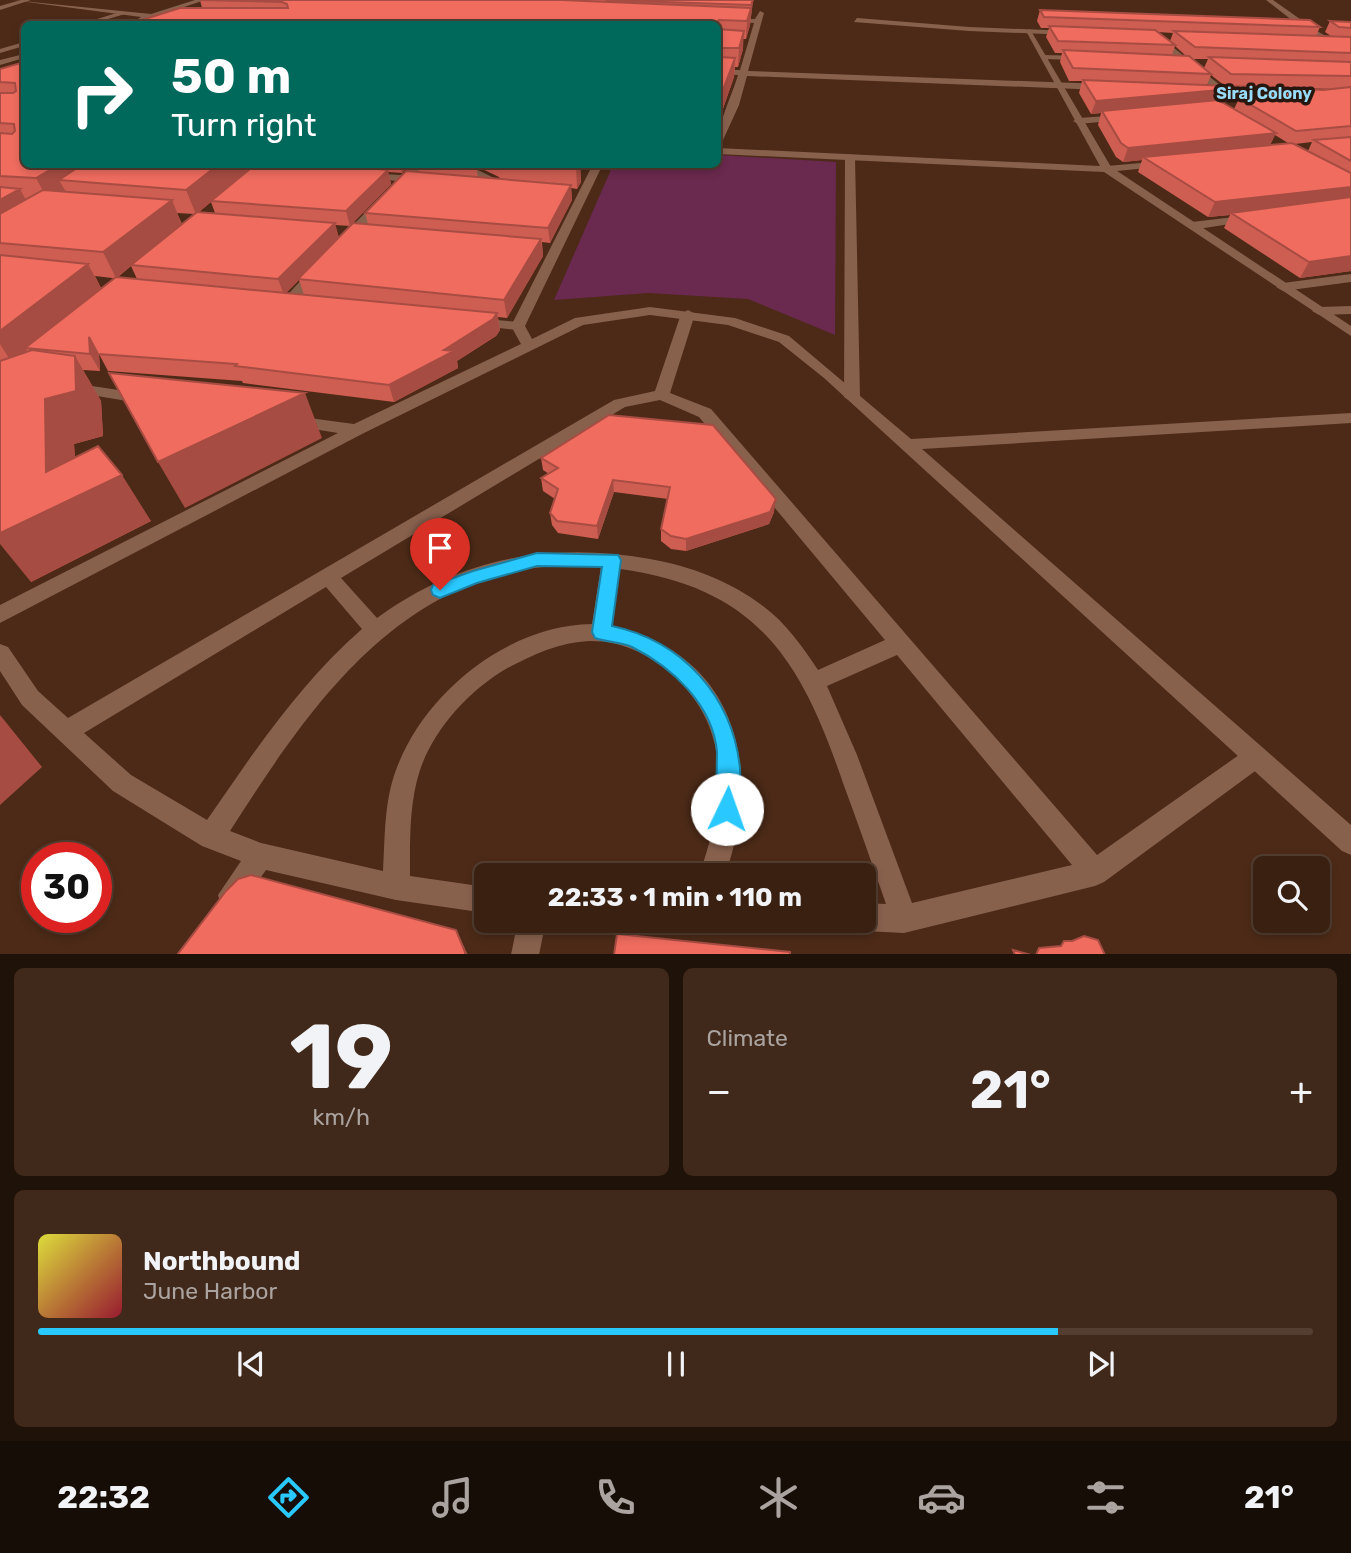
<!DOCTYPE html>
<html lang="en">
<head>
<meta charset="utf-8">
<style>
  :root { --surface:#392011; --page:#40281a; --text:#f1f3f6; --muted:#aba39f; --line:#533e31; --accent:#29c8ff }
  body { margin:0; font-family:Rubik,sans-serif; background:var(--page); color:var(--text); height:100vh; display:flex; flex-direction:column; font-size:26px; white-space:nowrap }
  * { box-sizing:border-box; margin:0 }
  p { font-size:23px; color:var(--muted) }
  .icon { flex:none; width:38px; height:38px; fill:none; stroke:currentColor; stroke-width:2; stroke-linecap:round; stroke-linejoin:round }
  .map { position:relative; height:954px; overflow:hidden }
  .panel { display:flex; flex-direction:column; gap:14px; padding:14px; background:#1f1209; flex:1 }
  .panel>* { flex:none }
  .top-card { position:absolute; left:21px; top:21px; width:700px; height:147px; border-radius:10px; box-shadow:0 4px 10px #0003,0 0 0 2px var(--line); background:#00695c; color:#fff; overflow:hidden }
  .fabs { position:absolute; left:1253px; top:856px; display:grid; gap:14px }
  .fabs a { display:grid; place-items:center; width:77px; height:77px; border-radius:10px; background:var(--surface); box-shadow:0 4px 10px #0003,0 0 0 2px var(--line); font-size:35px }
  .speed { position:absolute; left:21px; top:842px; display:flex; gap:14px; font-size:35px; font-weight:700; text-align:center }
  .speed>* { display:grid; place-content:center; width:91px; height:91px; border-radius:50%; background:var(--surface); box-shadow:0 4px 10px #0003,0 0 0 2px var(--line); line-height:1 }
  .speed .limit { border:10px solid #d22; background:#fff; color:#111 }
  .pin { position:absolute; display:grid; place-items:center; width:60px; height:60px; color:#fff; margin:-72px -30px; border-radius:50% 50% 50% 0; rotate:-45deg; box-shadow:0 0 7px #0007 }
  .pin .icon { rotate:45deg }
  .me { position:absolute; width:77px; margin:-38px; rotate:3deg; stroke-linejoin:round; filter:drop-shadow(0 0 5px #0008) }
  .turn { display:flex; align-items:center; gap:24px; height:147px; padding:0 35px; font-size:32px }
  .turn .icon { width:91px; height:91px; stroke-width:2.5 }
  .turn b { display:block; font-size:49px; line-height:60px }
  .big { font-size:52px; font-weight:700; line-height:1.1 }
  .panel .widget { flex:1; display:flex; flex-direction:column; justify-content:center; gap:10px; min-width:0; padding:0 24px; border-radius:10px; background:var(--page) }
  .panel .dial { align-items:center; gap:0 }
  .dial b { font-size:91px; line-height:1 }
  .song { display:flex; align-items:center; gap:21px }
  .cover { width:84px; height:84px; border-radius:10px; background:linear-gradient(135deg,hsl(60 70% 55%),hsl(350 70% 35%)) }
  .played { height:7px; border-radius:4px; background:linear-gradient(90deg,var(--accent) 80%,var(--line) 80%) }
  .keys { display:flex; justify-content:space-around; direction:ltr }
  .heat { display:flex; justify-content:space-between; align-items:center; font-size:38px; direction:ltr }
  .panel .tiles { flex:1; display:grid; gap:14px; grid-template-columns:1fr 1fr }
  .widget:last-child { grid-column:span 2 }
  .trip { position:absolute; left:474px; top:863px; width:402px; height:70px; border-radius:10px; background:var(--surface); box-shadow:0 4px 10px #0003,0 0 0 2px var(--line); font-weight:700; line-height:70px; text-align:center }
  .dock { display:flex; height:112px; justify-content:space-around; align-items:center; background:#170d07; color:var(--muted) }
  .dock .icon { width:49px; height:49px }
  .dock .active { color:var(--accent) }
  .dock b { font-size:32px; color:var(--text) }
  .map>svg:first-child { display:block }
  .green { fill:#6a294e }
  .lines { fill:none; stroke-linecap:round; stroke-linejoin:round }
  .street { fill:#88614d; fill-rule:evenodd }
  .secondary { fill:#88614d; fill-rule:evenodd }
  .wall { fill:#ce5d52; fill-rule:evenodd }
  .shaded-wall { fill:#a74c42 }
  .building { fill:#ef6c5f; stroke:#a74c42; stroke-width:2 }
  .route { fill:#29c8ff; stroke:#1b82a6; stroke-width:2 }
  .labels { text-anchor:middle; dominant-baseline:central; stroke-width:7; stroke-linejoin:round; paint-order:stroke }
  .far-neighbourhood-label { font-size:16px; font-weight:bold; fill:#98dcfa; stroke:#27170f }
</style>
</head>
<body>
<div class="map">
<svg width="1351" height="955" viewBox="0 0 1351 955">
  <rect width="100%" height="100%" fill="#4c2a17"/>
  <!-- green -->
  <path class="green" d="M718,155L836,162L835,335L748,299L648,293L554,300L613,165L718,164Z"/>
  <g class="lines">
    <!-- street -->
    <path class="street" d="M21,0H31L0,10V6Z
      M1266,0H1273L1317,31L1351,51V56L1311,35Z
      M123,11L125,14L91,24H81Z
      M760,11L764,13L748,71L1102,84L1106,87L1102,90L747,76L739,105L723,140L718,143C718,122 732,96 738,75L718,74V70H740L754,23L725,20L755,19Z
      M857,18L969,27L1071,31L1075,33L1071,35L969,31L854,22Z
      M1152,35H1158L1226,90L1302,92L1306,95L1302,98L1219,93L1152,39Z
      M24,42V46L0,53V49Z
      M1044,55L1082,56L1086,58L1082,60L1041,59Z
      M1124,115V119L1121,120L1078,124L1073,121L1078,118Z
      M850,154L855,157L860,397L852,402L844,397L845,157Z
      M1163,161L1168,164L1167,166L1107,172L1102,169L1107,166Z
      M225,164H272L281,168L276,171Z
      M414,164H425L414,176L427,178V182H408L350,242H342V236L397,181L367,178L363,177V173L403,175Z
      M451,164H466L512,187L503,189Z
      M1251,215L1257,218L1255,220L1192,230L1186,226L1192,222Z
      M318,266L324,270L323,273L292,307H282V301L313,267Z
      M1351,274V282L1283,291L1276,287L1283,283Z
      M1351,306V314L1319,315L1312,311L1319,307Z
      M688,310L695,314L670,393L711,409L1097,855L1246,750L1254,747L1262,750L1266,758L1262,766L1104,882L1095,886L904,933L864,931L854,927L852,920H864V903L886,904C872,864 858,823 843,783C801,660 758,588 620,569L612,626C736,654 764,767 725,875H699C714,834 724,788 715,745C704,690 646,639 589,641C559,642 530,656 504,670C468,692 434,729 420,770C409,804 410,840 410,876L486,887V913L396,900L266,870L241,905L231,908L221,905L218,895L241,861L202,846L113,791L22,705L0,671V644L8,647L38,691L68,718L614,400L655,391L681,314ZM660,400L699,417L885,640L818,670C802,646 786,623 763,606C730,581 690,566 650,559C551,541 459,558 377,618L341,578L625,407ZM575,565L601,567L592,624C508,625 424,693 396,770C384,802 385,837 383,871L261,843L230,831C312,703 404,566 575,565ZM326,587L362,629C299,684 254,752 207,820L131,775L84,733ZM897,655L1072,865L912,903L857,755L827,686Z
      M476,318L518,322L525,326L518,330L471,325V319Z
      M518,920H546L539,955H511Z"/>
    <!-- secondary -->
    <path class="secondary" d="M12,0L151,14L195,0H205L142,21L138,19L141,17Z
      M1030,29L1111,167L1351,326V336L1104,172L718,154V148L1100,166L1026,31Z
      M24,54V58L0,65V60Z
      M593,164H603L525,326L532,339L575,318L650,307L735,318L789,336L911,439L1351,413V423L922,449L1351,825V855L1342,851L824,378L779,342L728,325L650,315L583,325L362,434L0,623V605L338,433L288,425L286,421L288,417L294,416L354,424L521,344L511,326Z
      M72,383L145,394L153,399L145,404L67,391L64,388Z"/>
  </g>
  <!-- wall -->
  <path class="wall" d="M200,0H753L750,25L746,39H743V49L738,67H735L734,77L718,123V24L202,8Z
    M1040,10L1320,27L1316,36H1331L1325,32L1330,21L1351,22V271L1300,278L1224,228L1230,215L1208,217L1138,172L1142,160L1123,162L1116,157L1098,125L1101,113L1091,114L1079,93L1082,81H1069L1060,62L1062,53H1055L1046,37L1049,28H1041L1037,21ZM1157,32L1173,33L1170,41ZM1175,46L1186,56L1172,55ZM1192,59H1208L1204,68ZM1211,75L1225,86L1207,85ZM1252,87L1336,89L1323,90L1283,88L1280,94L1278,95L1249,97L1254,87ZM1238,101L1234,109L1222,102ZM1275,135L1288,143L1270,145ZM1312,142L1308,151L1295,144Z
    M24,62V164L249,170L256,164H410L402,173L388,172L391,184L350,226L335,225L339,238L368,224L365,213L419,172L417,164H580L581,182L577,189L571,188L572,200L550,243L542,242L543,256L507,318L498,317L500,330L496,336L457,361L458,368L394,402L243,383L242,381L108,371L99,354L100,371L83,370L101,401L103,436L74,444L75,458L151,521L31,582L0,361V69ZM476,166L499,177L500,179L478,177ZM211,202L215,213L199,212ZM177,213L194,214L182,224ZM131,266L137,279L118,277ZM95,276L112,278H114L101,288ZM299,280L304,295L286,293Z
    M609,415L774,512L769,524L686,551L671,549L661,541V529L668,499L614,492L598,539L558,533L552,525L550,513L555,499L543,491L541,478L549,474L543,470L541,458Z"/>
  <!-- shaded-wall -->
  <path class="shaded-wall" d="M753,0L750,25L746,39L747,21Z
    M744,31L743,49L738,67L739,48Z
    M735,58L734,77L718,123V103Z
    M1254,87L1248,100L1239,98L1238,101L1103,113L1102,111L1101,113L1091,114L1096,101Z
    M1276,133L1269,147L1143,157L1142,160L1123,162L1128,148Z
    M60,164H109L59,180L66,192L49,202L36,178Z
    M219,164H247L249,171L196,214L186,190Z
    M400,164H410L402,173Z
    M576,164H580L581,182L577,189Z
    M388,170L391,184L350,226L346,211Z
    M571,185L572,200L550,243L548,228Z
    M1351,187V200L1231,213L1230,215L1208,217L1215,202Z
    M20,189L33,213L0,234V200Z
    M172,200L182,225L131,265V266L116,278L103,252Z
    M335,223L339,238L284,295L278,279Z
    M541,239L543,256L507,318L504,300Z
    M1351,256V271L1300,278L1309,262Z
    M88,264L102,290L25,348L27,351L12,363L0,344V331Z
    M497,313L500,330L496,336L457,361L458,368L394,402L389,385L444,350Z
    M89,337L99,354L100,371L90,354Z
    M75,356L101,401L103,436L74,444L77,497L122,475L151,521L31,582L0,544V533L45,399Z
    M305,393L322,438L185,508L158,462Z
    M613,480L614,492L598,539L597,526Z
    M776,499L774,512L769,524L686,551V539Z
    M0,715L42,767L0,805Z
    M456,930L468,955H465Z"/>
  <!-- building -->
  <path class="building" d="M200,0H562L751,8L747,21L719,20L716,23L717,24H129L180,8H288L287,4L282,2Z
    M605,0H753L751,5Z
    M1040,10L1310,20L1320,27L1044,17Z
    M1330,21L1351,22V28L1339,27Z
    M1049,26L1155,30L1175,45L1058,41Z
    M718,27V29L744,31L739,48H719L718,49Z
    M1174,31L1351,37V53L1195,47Z
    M1063,50L1189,56L1211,74L1073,68Z
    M718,54L719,57L735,58L718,103Z
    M1209,57L1351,62V76L1231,74Z
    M24,62V164H60L36,178L0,176V133L12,134L15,131L14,124L0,123V93H13L16,91L15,83L0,82V69Z
    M1083,80L1254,87L1096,101Z
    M1351,87V126L1296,131L1239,98L1278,95L1282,93L1283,88L1323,90Z
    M1218,100L1276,133L1128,148L1121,143L1102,111Z
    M1351,137V161L1314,140Z
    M1292,143L1351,173V187L1215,202L1143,157Z
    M83,164H219L186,190L59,180Z
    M256,164H330L388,170L346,211L211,201Z
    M406,171L571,185L548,228L365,213Z
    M0,187L20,189L0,200Z
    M43,190L172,200L103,252L0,243V214Z
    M1351,197V256L1309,262L1231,213Z
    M197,212L335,223L278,279L131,265Z
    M353,223L541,239L504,300L298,279Z
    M0,255L88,264L0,331Z
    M116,277L497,313L493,319L444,350L454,351L389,385L235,366L237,364L98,354L89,337L90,354L25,348Z
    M32,350L75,356L76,391L45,399L46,472L98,446L122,475L0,533V361Z
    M109,373L305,393L158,462Z
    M609,415L713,425L776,499L770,512L686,539L671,536L661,529L670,487L613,480L597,526L557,521L550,513L558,489L541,478L558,468L541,458Z
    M251,875L456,930L465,952V955H177L226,891L238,879Z
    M617,934L790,952V955H614Z
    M1084,936L1098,940L1105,955H1036L1039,948L1061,946L1064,941H1072Z
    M1013,950L1031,955H1015Z"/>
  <!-- route -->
  <path class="route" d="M537,553L618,555L621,560L612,626C683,641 733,697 740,769C741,785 742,801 735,817L727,820L719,817C715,807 717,767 717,752C713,705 672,667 632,647C620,642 606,642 595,638L592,632L602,567L537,566L477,583L440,598L433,595L431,590L433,585L473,571Z"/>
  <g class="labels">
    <!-- far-neighbourhood labels -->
    <g class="far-neighbourhood-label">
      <text x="1264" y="93">Siraj Colony</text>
    </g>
  </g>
</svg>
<div class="fabs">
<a><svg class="icon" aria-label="search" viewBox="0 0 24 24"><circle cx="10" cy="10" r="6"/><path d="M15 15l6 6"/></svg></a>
</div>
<div class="speed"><div class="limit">30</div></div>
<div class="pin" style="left:440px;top:590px;background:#d93025"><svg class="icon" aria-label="arrive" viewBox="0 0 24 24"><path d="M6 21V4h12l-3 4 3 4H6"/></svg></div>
<svg class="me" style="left:727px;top:809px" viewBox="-20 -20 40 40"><circle r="19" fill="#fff"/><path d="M0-13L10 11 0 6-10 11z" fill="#29c8ff"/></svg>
<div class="trip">22:33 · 1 min · 110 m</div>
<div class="top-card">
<div class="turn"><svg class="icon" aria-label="right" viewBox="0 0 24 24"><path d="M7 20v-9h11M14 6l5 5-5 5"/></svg><div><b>50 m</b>Turn right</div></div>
</div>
</div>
<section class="panel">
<div class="tiles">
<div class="widget dial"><b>19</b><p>km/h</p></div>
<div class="widget"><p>Climate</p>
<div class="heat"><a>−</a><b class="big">21°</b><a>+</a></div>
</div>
<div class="widget">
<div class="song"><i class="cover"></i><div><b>Northbound</b><p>June Harbor</p></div></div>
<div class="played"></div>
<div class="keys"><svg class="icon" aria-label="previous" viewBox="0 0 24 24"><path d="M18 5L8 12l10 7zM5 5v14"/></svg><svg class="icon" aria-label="pause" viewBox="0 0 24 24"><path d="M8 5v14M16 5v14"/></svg><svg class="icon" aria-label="next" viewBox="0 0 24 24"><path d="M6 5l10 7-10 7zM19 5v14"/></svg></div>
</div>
</div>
</section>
<nav class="dock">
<b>22:32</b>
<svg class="icon active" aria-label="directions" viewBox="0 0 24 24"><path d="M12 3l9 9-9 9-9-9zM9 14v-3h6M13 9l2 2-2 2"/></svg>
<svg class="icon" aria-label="music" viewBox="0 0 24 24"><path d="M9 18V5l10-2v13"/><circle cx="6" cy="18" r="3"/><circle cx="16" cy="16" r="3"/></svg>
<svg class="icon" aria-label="phone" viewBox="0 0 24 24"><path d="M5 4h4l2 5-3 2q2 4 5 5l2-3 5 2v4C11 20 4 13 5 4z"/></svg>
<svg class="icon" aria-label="climate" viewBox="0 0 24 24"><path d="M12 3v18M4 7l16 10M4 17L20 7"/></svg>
<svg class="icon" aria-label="car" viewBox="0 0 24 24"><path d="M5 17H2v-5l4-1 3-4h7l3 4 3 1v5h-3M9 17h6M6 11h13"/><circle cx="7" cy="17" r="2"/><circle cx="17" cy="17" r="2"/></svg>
<svg class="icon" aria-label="filters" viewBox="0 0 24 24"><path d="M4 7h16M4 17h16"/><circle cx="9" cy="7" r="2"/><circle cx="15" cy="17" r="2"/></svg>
<b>21°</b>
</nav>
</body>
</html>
